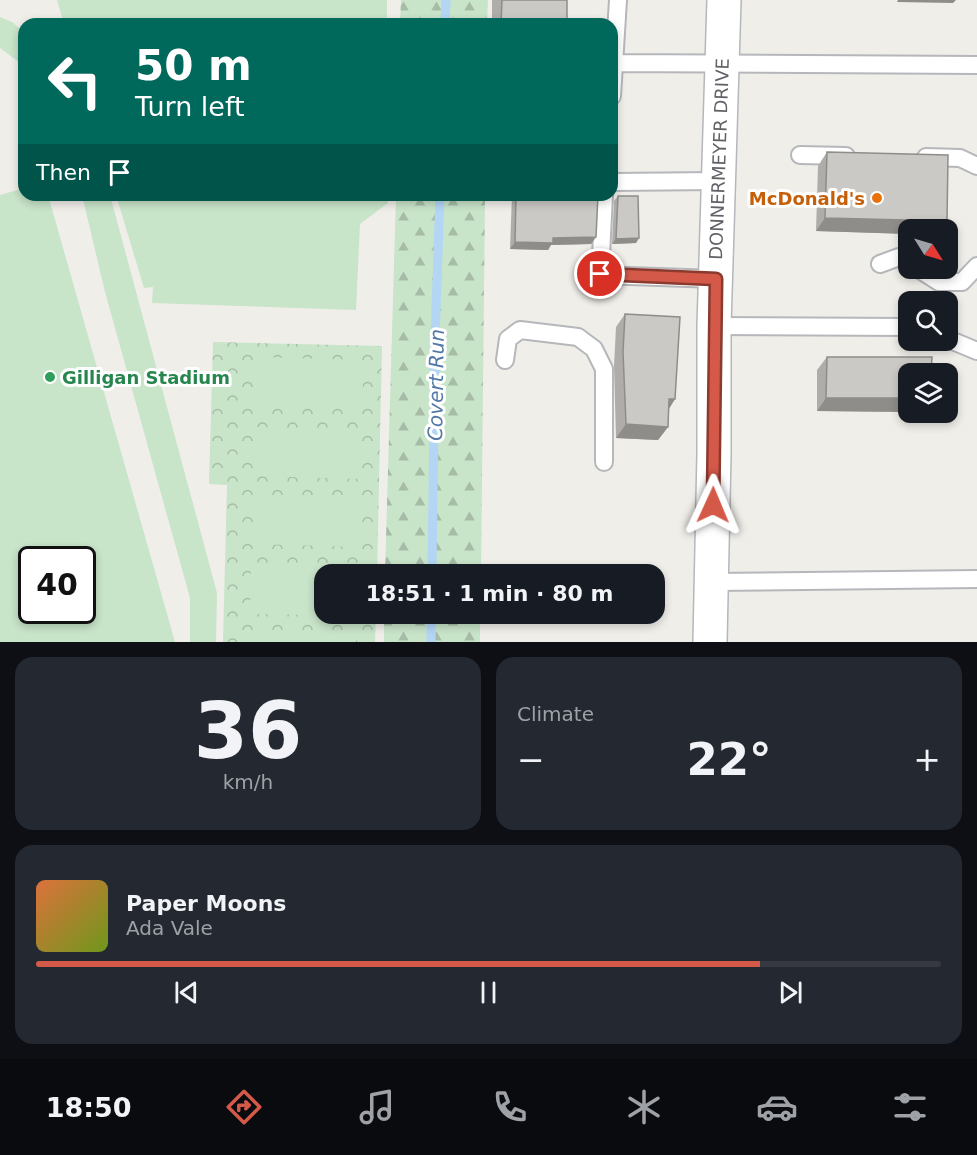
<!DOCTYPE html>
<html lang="en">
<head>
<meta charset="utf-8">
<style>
  :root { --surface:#171b24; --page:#242831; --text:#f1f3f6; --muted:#9ea1a6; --line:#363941; --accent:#d55949 }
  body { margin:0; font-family:"DejaVu Sans",sans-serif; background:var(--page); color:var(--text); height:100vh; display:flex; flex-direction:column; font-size:22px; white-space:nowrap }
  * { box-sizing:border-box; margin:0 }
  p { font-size:20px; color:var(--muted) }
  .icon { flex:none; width:33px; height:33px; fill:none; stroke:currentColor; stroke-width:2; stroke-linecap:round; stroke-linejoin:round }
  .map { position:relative; height:642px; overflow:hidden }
  .sheet { display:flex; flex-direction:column; gap:15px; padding:15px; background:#0d0f14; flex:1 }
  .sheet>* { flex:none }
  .top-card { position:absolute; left:18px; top:18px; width:600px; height:183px; border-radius:18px; box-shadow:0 3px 9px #0003; background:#00695c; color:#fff; overflow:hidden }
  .needle { width:39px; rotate:127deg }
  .buttons { position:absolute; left:898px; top:219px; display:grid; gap:12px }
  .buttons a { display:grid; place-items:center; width:60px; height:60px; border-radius:12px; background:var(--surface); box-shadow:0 3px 9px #0003; font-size:30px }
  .speed { position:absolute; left:18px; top:546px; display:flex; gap:12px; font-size:30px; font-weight:700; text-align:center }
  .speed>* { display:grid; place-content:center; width:78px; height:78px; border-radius:50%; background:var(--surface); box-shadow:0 3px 9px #0003; line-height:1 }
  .speed .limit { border:3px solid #111; border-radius:9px; background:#fff; color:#111 }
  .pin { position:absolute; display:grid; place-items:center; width:51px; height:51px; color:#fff; margin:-26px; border:3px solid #fff; border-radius:50%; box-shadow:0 2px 6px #0007 }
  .me { position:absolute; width:66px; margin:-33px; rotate:1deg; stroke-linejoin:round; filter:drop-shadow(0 0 4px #0008) }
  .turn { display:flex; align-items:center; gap:21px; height:126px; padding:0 18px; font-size:27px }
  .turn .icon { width:78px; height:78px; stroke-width:2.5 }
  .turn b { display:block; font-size:42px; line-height:51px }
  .then { display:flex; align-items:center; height:57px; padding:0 18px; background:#0003; gap:12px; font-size:22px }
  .big { font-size:45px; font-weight:800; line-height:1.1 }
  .sheet .card { flex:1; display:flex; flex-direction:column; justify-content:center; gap:9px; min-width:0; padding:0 21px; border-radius:18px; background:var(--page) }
  .sheet .dial { align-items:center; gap:0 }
  .dial b { font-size:78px; line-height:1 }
  .song { display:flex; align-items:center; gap:18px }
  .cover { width:72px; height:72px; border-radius:9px; background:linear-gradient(135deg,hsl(20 70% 55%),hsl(80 70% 35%)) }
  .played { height:6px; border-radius:3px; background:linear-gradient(90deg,var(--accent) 80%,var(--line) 80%) }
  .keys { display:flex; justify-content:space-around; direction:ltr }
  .heat { display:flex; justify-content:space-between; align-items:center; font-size:33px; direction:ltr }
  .sheet .tiles { flex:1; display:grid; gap:15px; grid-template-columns:1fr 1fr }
  .card:last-child { grid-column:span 2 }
  .trip { position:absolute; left:314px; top:564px; width:351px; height:60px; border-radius:18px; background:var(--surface); box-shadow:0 3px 9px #0003; font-weight:800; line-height:60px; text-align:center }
  .dock { display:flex; height:96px; justify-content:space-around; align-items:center; background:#090b0e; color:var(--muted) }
  .dock .icon { width:42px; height:42px }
  .dock .selected { color:var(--accent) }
  .dock b { font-size:27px; color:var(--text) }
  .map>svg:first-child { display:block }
  .forest { fill:url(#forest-firs) }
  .park { fill:url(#park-crowns) }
  .pitch { fill:#c8e4c9; fill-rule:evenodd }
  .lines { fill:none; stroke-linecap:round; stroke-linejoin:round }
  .stream { stroke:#b3d6f5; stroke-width:9 }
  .lane-casing { stroke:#b5b7bb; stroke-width:20 }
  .secondary-casing { stroke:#b4b7bb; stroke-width:36 }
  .lane { stroke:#fff; stroke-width:16 }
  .secondary { stroke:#fff; stroke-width:33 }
  .wall { fill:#afada9 }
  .shaded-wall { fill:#8e8d8a }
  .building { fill:#cbc9c5; stroke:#8e8d8a; stroke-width:1.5 }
  .route-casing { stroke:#8a3a2f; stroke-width:15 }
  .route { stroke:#d55949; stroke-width:10 }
  .food-dot { fill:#e8710a; stroke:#fff; stroke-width:2 }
  .leisure-dot { fill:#2e9e5b; stroke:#fff; stroke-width:2 }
  .labels { text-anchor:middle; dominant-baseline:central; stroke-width:6; stroke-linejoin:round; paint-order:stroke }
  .street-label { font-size:18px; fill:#606267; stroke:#fff }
  .food-label { font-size:18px; font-weight:bold; fill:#c56008; stroke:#fff; text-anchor:end }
  .leisure-label { font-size:18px; font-weight:bold; fill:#27864d; stroke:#fff; text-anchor:start }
  .water-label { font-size:20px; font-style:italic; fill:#5178a6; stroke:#fff }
</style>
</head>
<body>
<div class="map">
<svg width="977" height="642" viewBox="0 0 977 642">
  <defs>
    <pattern id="forest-firs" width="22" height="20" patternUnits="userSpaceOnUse" patternTransform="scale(1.5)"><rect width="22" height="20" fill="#c8e4c9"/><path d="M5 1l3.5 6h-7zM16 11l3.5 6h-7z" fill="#a6bca7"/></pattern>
    <pattern id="park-crowns" width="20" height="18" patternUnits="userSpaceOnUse" patternTransform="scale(1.5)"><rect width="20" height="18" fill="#c8e4c9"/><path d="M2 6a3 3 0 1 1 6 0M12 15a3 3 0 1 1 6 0" fill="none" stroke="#a6bca7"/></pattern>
  </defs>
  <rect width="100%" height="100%" fill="#f0eee9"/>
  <!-- forest -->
  <path class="forest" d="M401,0H488L487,24H400Z
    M396,195H485L481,574H385Z
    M384,614H480V642H384Z"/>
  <!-- park -->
  <path class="park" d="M213,342L382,346L377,574H324V614H376L375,642H223L227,485L209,484Z"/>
  <!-- pitch -->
  <path class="pitch" d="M57,0H387V24H64Z
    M0,17L12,22L24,32V66L0,48Z
    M24,188V195H48L175,642H0V195ZM32,560H82V610H32Z
    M82,195H110L217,593L216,642H190V598L105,292Z
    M116,195H388V203L360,224L356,310L152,303L153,287L144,288Z
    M257,357L364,360L362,409L256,406Z
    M255,427L362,430L360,479L253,476Z
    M254,495L360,498L359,547L252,544Z
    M251,564L358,567V574H324V614H357V616L250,614Z
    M249,634L356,636V642H249Z"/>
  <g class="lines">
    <!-- stream -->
    <path class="stream" d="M445,24L446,0
      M432,574L435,339L440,195
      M431,642V614"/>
    <!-- lane casing -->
    <g class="lane-casing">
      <path id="lane" d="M615,63L977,65
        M612,96L618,0
        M800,155L846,156
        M926,157L960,158L977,166
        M612,182L718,181
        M604,195L600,275L716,279
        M880,264L899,257L909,263
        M917,268L939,282H962L977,266
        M714,326L909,327
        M948,339L977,351
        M505,360L508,339L520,330L578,337L594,349L604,369V462
        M712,582L977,579"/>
    </g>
    <!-- secondary casing -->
    <g class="secondary-casing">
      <path id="secondary" d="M710,642L714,453V326L724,0"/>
    </g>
    <!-- lane -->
    <use href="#lane" class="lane"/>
    <!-- secondary -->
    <use href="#secondary" class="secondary"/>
  </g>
  <!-- wall -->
  <path class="wall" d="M492,0H567V24H492Z
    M827,152L947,221L941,230H909V234L816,231L818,166Z
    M512,195H554L596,237L591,244L551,245L548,250L510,249Z
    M618,196L639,238L636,243L612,244L614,201Z
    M625,314L675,399L669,409L668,427L658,440L616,438L614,366L616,327Z
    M827,357L909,374V412L817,411V370Z"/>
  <!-- shaded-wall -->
  <path class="shaded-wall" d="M898,0H956L953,3L897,2Z
    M825,218L947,221L941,230H909V234L816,231Z
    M596,237L591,244L551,245L548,250L510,249L515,242L553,238Z
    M639,238L636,243L612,244L616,239Z
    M826,398H909V412L817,411Z
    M669,399H675L666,413Z
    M626,424L668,427L658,440L616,438Z"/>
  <!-- building -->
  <path class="building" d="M502,0H567V24H501Z
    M827,152L948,155L947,221L825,218Z
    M516,195H554V196L598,195L596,237L553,238V243L515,242Z
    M618,196H638L639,238L616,239Z
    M625,314L680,317L675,399H669L668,427L626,424L623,352Z
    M827,357H932L931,374H909V398H826Z"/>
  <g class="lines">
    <!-- route casing -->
    <g class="route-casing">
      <path id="route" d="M600,274L716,279L713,505"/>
    </g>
    <!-- route -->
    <use href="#route" class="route"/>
  </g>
  <!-- markers -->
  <circle class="food-dot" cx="877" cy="198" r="6"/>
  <circle class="leisure-dot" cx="50" cy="377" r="6"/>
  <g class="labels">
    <!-- street labels -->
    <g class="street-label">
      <text transform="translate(719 159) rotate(-88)">DONNERMEYER DRIVE</text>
    </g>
    <!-- food labels -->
    <g class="food-label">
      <text x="865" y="198">McDonald's</text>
    </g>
    <!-- leisure labels -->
    <g class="leisure-label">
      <text x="62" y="377">Gilligan Stadium</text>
    </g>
    <!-- water labels -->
    <g class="water-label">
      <text transform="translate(436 385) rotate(-89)">Covert Run</text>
    </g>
  </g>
</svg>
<div class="buttons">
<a><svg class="needle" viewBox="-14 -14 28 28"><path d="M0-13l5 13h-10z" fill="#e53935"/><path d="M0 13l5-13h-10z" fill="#9ea1a6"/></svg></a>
<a><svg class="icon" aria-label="search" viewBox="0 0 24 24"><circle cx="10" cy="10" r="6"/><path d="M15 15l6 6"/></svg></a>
<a><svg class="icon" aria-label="layers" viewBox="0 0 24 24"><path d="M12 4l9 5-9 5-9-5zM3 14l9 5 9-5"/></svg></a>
</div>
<div class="speed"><div class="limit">40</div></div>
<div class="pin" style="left:600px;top:274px;background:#d93025"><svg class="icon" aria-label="arrive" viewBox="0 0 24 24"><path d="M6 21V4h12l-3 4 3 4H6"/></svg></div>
<svg class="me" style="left:713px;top:505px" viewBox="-20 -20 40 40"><path d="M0-17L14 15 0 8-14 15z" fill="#d55949" stroke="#fff" stroke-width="4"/></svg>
<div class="trip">18:51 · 1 min · 80 m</div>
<div class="top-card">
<div class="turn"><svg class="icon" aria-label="left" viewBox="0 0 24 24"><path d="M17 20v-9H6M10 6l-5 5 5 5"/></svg><div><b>50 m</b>Turn left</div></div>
<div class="then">Then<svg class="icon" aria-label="arrive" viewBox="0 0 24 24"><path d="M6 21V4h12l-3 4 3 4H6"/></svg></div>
</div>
</div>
<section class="sheet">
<div class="tiles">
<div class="card dial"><b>36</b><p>km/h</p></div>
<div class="card"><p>Climate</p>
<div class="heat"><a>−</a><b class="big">22°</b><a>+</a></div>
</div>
<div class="card">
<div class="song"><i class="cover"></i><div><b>Paper Moons</b><p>Ada Vale</p></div></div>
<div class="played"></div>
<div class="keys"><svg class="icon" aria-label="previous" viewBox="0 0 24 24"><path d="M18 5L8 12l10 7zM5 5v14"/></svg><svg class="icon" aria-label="pause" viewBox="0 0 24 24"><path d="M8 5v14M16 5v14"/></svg><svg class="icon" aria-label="next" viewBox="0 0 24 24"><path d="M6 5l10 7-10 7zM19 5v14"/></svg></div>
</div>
</div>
</section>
<nav class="dock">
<b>18:50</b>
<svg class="icon selected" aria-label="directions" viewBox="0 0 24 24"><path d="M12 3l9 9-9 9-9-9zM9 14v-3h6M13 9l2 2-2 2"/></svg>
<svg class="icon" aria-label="music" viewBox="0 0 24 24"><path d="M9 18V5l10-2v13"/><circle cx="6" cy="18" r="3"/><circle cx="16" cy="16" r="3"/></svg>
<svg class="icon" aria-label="phone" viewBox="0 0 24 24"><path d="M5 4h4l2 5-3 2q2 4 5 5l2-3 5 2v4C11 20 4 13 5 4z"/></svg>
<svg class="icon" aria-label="climate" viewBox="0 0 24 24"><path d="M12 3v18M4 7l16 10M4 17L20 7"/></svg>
<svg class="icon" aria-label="car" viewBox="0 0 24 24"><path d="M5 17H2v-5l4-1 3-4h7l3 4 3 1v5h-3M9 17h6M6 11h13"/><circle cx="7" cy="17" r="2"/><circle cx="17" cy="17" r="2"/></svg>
<svg class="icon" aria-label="filters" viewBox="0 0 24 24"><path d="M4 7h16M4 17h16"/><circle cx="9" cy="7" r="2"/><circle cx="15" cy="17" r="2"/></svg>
</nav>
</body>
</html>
